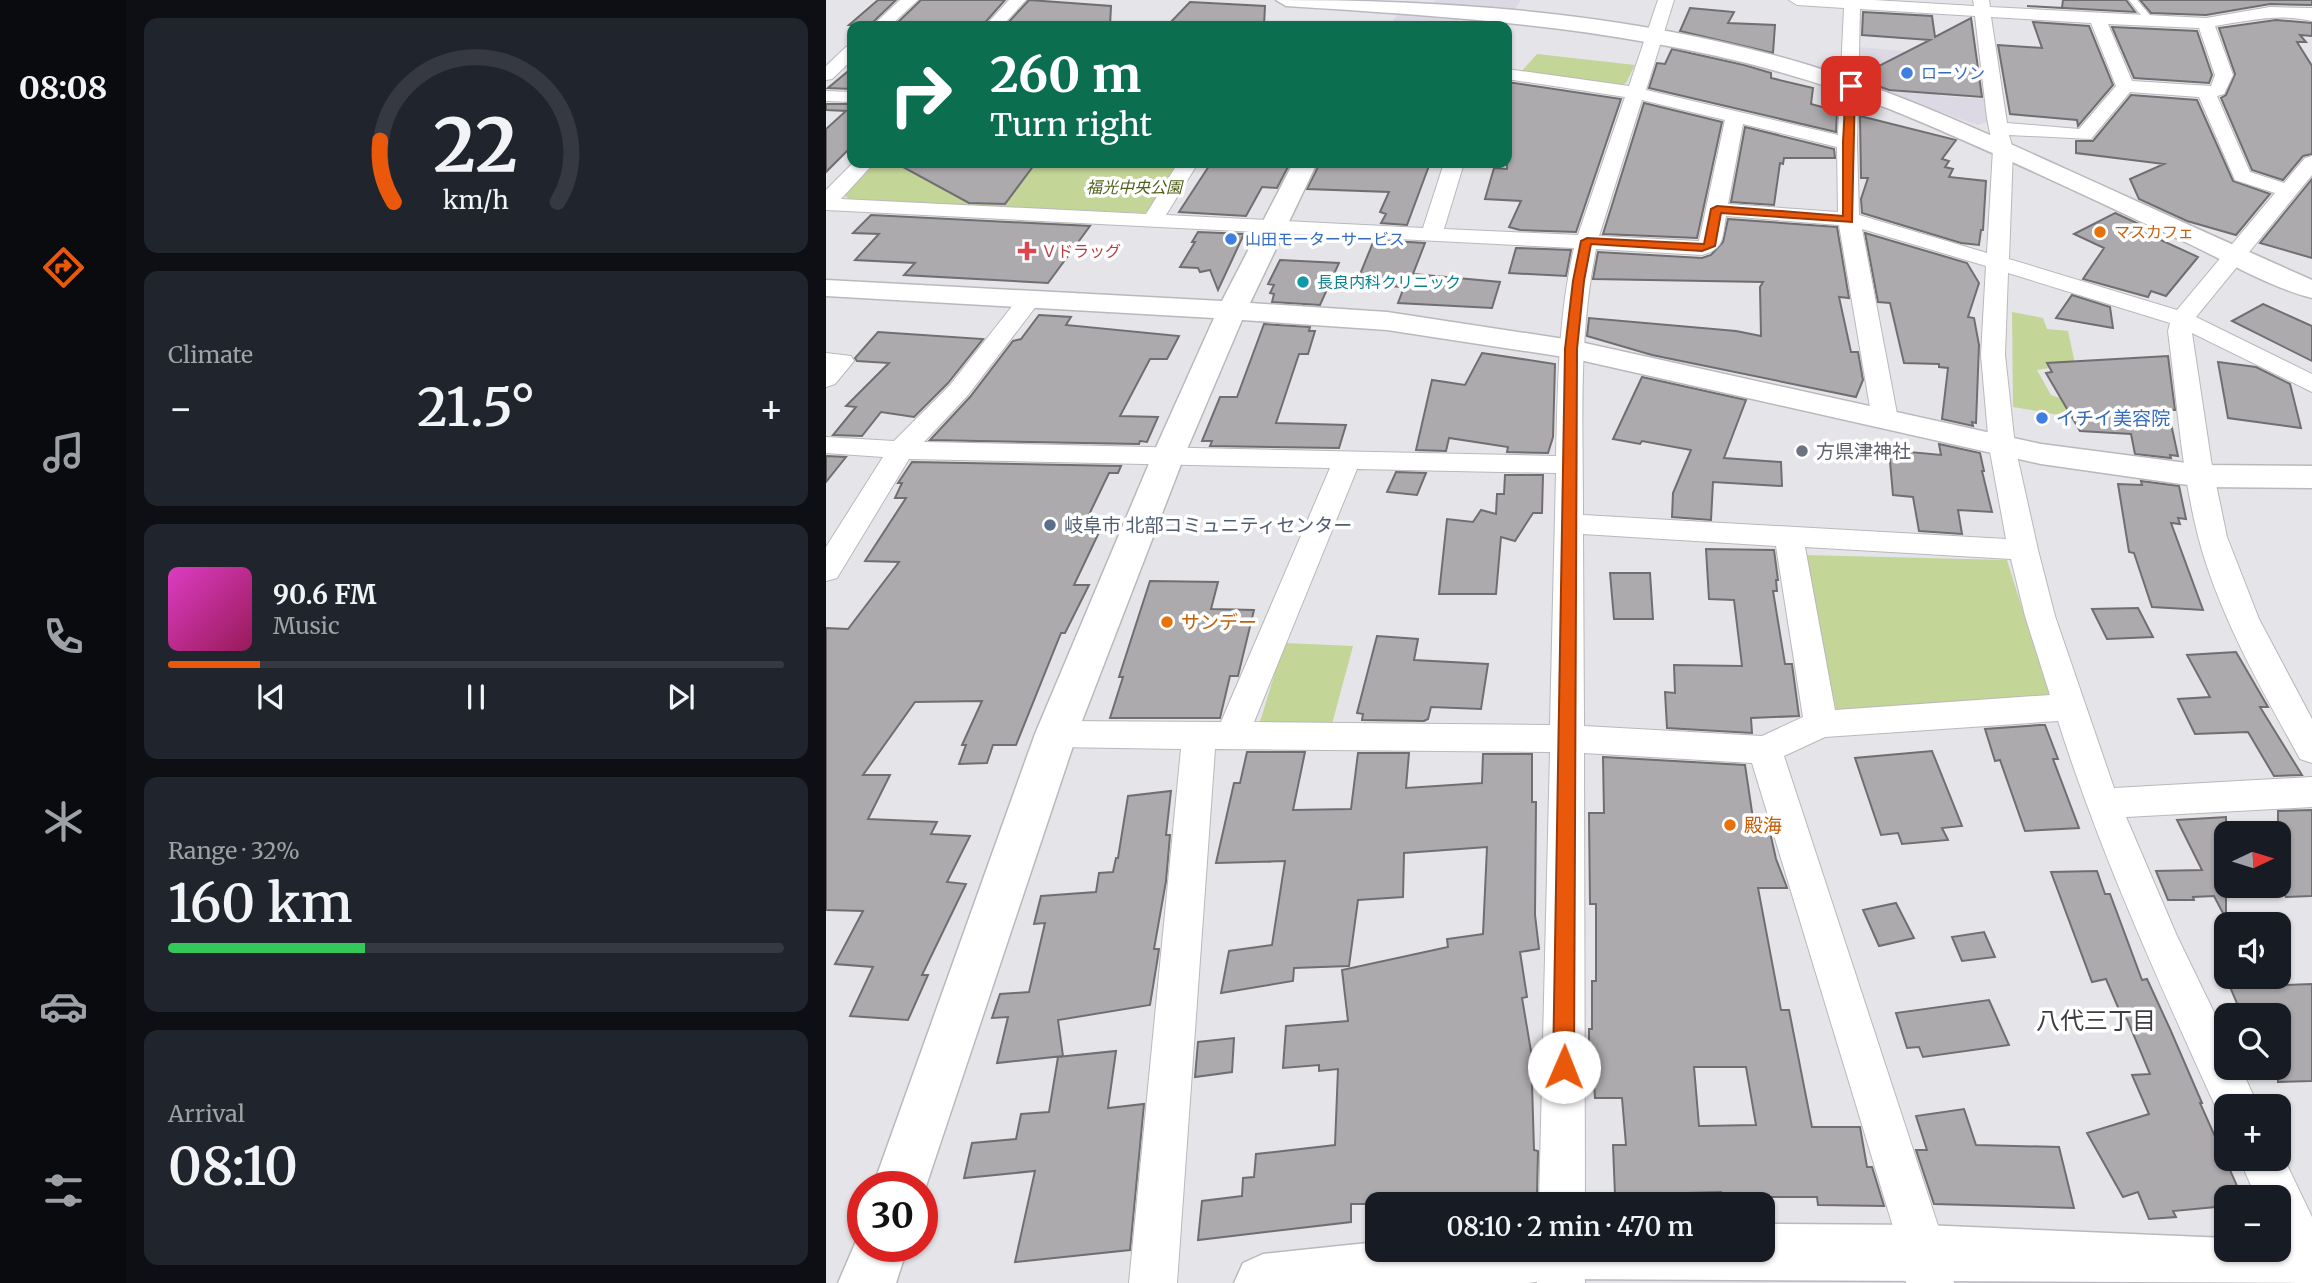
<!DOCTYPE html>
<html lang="en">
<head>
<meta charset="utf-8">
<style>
  :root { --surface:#171b24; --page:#20242c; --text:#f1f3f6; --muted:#9ea1a6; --line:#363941; --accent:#ea580c }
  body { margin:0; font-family:Merriweather,"Noto Sans JP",serif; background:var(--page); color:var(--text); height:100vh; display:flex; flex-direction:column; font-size:26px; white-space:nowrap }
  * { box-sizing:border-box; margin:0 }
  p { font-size:23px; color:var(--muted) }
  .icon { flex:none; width:38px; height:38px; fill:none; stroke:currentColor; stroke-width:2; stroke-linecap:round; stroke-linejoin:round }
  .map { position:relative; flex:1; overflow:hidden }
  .sheet { display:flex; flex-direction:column; gap:18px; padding:18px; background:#0d0f14; width:700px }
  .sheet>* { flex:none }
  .hud { position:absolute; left:21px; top:21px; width:665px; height:147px; border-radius:14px; box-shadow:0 2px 5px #0004; background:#0b6e4f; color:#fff; overflow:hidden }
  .needle { width:46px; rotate:86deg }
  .fabs { position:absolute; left:1388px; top:821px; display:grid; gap:14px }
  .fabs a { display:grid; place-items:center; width:77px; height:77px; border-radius:14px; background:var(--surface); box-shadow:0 2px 5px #0004; font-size:35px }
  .speed { position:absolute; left:21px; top:1171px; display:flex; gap:14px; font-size:35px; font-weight:700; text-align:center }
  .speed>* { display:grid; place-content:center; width:91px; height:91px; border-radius:50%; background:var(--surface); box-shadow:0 2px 5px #0004; line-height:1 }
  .speed .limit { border:10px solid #d22; background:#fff; color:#111 }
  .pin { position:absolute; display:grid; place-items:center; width:60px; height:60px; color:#fff; margin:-30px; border-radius:14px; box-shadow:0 4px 10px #0006 }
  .me { position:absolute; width:77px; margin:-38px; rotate:1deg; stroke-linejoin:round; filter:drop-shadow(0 0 5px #0008) }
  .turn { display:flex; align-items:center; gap:24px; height:147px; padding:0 28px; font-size:32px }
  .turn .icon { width:91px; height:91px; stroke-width:2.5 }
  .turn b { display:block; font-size:49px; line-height:60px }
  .big { font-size:52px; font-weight:600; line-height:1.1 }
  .sheet .card { flex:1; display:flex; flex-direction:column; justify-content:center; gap:10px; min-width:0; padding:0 24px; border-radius:14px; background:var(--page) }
  .sheet .dial { align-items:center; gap:0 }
  .dial svg { height:182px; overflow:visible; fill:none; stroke:var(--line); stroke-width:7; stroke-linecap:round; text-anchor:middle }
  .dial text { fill:var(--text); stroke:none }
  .song { display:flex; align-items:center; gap:21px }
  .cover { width:84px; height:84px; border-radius:10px; background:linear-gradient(135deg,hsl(310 70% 55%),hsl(330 70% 35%)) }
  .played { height:7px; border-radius:4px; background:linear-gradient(90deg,var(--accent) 15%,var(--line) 15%) }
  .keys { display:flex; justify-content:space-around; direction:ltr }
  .heat { display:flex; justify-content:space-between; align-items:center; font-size:38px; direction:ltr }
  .charge { height:10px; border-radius:5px; background:linear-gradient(90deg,#34c759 32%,var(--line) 0) }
  .trip { position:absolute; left:539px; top:1192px; width:410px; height:70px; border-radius:14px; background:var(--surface); box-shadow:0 2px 5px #0004; font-weight:600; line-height:70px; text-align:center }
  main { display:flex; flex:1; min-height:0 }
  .tabs { display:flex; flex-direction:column; width:126px; justify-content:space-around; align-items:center; background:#090b0e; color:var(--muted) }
  .tabs .icon { width:49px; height:49px }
  .tabs .current { color:var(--accent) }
  .tabs b { font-size:32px; color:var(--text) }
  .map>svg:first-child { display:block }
  .built { fill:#dcd8e4 }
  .green { fill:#c3d597 }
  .building { fill:#adaaad; stroke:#716e71; stroke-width:2; fill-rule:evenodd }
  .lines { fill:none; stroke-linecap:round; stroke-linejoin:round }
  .lane-casing { stroke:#b9b8bc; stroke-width:2 }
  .street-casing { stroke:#b9b8bc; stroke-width:2 }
  .secondary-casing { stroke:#b9b8bc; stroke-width:3 }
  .lane { fill:#fff; fill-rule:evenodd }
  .street { fill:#fff; fill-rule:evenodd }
  .secondary { fill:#fff; fill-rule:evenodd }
  .route { fill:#ea580c; stroke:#983908; stroke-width:2 }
  .shop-dot { fill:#3f7fe0; stroke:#fff; stroke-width:2.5 }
  .food-dot { fill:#e8710a; stroke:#fff; stroke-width:2.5 }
  .health-dot { fill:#e0444e; stroke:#fff; stroke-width:2.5 }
  .culture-dot { fill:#0f9aa8; stroke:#fff; stroke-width:2.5 }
  .worship-dot { fill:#6b7280; stroke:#fff; stroke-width:2.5 }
  .service-dot { fill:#5c6f8a; stroke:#fff; stroke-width:2.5 }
  .labels { text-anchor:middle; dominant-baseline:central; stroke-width:7; stroke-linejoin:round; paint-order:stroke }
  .far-shop-label { font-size:16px; fill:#366cbe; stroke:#fff; text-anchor:start }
  .far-park-label { font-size:16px; font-style:italic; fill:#50601c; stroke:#fff }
  .far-food-label { font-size:16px; fill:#c56008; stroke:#fff; text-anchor:start }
  .far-health-label { font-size:16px; fill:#be3a42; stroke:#fff; text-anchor:start }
  .far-culture-label { font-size:16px; fill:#0d838f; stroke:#fff; text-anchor:start }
  .shop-label { font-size:19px; fill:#366cbe; stroke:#fff; text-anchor:start }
  .worship-label { font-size:19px; fill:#5b616d; stroke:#fff; text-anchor:start }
  .service-label { font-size:19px; fill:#4e5e75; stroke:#fff; text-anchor:start }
  .food-label { font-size:19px; fill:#c56008; stroke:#fff; text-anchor:start }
  .near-neighbourhood-label { font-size:24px; fill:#3e3d41; stroke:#fff }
</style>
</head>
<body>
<main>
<nav class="tabs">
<b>08:08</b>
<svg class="icon current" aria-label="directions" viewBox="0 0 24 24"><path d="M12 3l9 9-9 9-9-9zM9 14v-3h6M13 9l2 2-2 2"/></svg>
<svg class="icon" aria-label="music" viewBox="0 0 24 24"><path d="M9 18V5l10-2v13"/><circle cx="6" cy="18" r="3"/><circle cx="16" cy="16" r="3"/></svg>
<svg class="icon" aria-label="phone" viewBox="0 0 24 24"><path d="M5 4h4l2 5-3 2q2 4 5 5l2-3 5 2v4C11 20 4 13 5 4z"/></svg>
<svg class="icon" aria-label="climate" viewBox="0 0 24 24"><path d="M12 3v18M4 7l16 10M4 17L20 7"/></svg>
<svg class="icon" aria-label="car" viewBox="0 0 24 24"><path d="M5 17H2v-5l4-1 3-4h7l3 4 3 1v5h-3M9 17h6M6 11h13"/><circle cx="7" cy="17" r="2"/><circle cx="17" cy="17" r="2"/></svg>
<svg class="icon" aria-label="filters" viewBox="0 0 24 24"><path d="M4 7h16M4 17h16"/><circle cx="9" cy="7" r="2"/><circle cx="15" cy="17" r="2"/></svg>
</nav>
<section class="sheet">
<div class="card dial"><svg viewBox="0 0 100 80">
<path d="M14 69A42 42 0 1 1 86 69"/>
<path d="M14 69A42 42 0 0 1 8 42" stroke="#ea580c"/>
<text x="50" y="56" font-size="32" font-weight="700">22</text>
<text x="50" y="72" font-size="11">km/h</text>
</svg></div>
<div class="card"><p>Climate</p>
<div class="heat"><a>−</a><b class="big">21.5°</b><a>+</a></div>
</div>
<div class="card">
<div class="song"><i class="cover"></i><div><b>90.6 FM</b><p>Music</p></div></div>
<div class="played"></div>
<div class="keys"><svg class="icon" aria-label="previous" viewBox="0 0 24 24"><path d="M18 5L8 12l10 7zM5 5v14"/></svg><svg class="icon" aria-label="pause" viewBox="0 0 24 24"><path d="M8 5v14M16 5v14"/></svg><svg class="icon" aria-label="next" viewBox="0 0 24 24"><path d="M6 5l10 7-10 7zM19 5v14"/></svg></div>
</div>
<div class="card"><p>Range · 32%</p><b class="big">160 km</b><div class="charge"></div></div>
<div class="card"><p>Arrival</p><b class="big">08:10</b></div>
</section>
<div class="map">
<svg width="1486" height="1283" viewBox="0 0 1486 1283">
  <rect width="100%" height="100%" fill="#e5e4e8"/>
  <!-- built -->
  <path class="built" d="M610,0H695L687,12L607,5Z
    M581,13L635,17L628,26H602L603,24L567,21L572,14Z
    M1032,47L1087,52L1115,72L1114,96L1158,99L1161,122L1151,125L1036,83L1030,79Z"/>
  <!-- green -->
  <path class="green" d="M711,54L809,65L800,83L789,88L693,74Z
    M47,163H358L327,210L318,213L24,200L19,196Z
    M1186,312L1217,318L1221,329L1242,331L1249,364L1211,370L1225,395L1243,401L1245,417L1187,407Z
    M977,555L1181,560L1224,698L1011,714Z
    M458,643L527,646L506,724L434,722Z"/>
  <!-- building -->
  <path class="building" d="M52,0H70L44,25H23Z
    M95,0H179L156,26H68Z
    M203,0L285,6L284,26H179Z
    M1237,0H1300L1309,12L1201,6L1236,8Z
    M1314,0H1486V5L1444,4L1380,15L1325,13Z
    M364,2L439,6L438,26H341Z
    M864,8L908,12L902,23L949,25L947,53L854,31Z
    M1037,12L1106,16L1109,37L1145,18L1156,97L1063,90L1035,80V75L1104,40L1036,35Z
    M1450,20L1486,23V36L1474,35L1480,42H1471L1486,66V154L1477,156L1457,180L1426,170L1395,98L1400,95L1409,74L1393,28Z
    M1207,22L1263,26L1287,85L1252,126L1251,120L1184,114L1172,45L1216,48Z
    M1286,27L1371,31L1386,75L1383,83L1308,78Z
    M846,49L918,65L945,73V78L987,88L985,104L1011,111L1010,132L823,88L831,63L839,64Z
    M26,68V89L2,88Z
    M681,82L795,99L750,232L694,230L683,227L695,201L659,199L668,168L681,169Z
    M1305,95L1371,100L1407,181L1444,194L1410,235L1361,221L1313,199L1304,179L1338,164L1250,153V141H1267Z
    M818,103L896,122L871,238L777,234Z
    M0,104H26V146L0,172V129L20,111L0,110Z
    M1034,116L1130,140L1116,159L1123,161L1119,167L1127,169L1123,177L1160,181L1157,230H1155L1153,245L1135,243L1036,213L1035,199L1042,178H1035Z
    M919,127L1008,149L1009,158H958L957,164L954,163L948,205L905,202Z
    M385,163H464L451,188L436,187L420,216L353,212Z
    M494,163H604L581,225L555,223L560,214L554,212L563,192L481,189Z
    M173,165H208L179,204L143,203L75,166Z
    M1486,179V258L1434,243Z
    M1289,213L1328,231L1326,236L1372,257L1340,296L1325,291L1322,297L1257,279L1278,248L1248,234Z
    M45,215L264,226L222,283L78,275L89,263L29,260L53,234L27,233Z
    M902,219L1011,227L1023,298L1013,297L1025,352H1032L1037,380L1030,397L826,355L761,336L763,318L910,331L935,336L934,287L937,282L767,279L772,252L876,258L885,255L897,242Z
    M372,232L418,234L392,290L384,270L374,272L372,268L354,267L369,242H366Z
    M1039,233L1141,263L1153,283L1142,317L1148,318L1153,345L1150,423L1146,422L1147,426L1116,419L1122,368L1113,367V364L1078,363L1064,303L1052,302Z
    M548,240L599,243L587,274L674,282L666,308L572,303L578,287L530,284Z
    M690,248L745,250L740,276L683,273Z
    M454,260L513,263L494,305L446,302L448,294L444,293L448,285L442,284Z
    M1246,295L1284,307L1287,328L1230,318Z
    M1437,304L1486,326V361L1406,321Z
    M213,315L245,317L240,325L353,336L341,359H324L294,416L332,417L321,442L314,441L313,444L104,440L144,397L187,341L195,339Z
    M438,324L484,327L483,331H489L482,354H473L450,423L520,425L513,448L384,446L386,441H376L394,397H411Z
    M52,332L157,339L122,383L88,417L55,412L36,436L7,435L30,407L20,406L63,363L31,361L29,358Z
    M656,353L729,364L727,437L722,453L681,452L682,447L623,438L620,451L590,450L606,380L639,385Z
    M1342,356L1349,410H1342L1352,456L1344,455L1345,458L1309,454L1305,434L1254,431L1220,373L1226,372L1221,363Z
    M1392,362L1430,367L1464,384L1475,428L1402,418Z
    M816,377L920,400L898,458L955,462L956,486L887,482L885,520L846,517L847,493L865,450L816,441L814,444L787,439Z
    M1113,444L1154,453L1158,471H1156L1166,512L1132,510L1136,534L1093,531L1087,497L1067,495L1063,450L1115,455Z
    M0,456L20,457L0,482Z
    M86,462L295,466L292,473H283L259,523L277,524L248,585H263L239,633H235L190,745H167L161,763L133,764L140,745H136L156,701L89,702L37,775H64L42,819L111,822L105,834L144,836L121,882L140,884L96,975H102L82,1020L24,1016L47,967L9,964L37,911L0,910V628L22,629L73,562L39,561L80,498H69L76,483H72Z
    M570,472L600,473L591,495L561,492Z
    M679,475H717L716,513H707L689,541L675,537L670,594H613L621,519L647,522L655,510L670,514L671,494H678Z
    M1315,481L1353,486L1360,519L1352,518L1354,524L1345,523L1377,610L1326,607L1308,553L1303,552L1292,484L1316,485Z
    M880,549L948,550L952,580H950L951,591H947L959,664H966L973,716L925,718L926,733L841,728L839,692L849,693L848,665L916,666L908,600L883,599Z
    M784,573H824L827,619H788Z
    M324,581L392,582L385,609L428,610L412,676H404L394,718H284L297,677H293Z
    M1312,608L1327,637L1281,639L1266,609Z
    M551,636L592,639L588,660L662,664L655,709L605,707L602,719L598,721L536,720L537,714L531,713Z
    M1410,652L1442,707H1434L1476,775L1448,776L1422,732L1369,734L1352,699L1384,697L1361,655Z
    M1214,725H1219L1232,759H1227L1253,828L1199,831L1174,760L1169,761L1159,729Z
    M1106,751L1136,826L1116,828L1122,840L1076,844L1072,833L1055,835L1029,758Z
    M421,752H479L467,810L525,809L532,753H583L580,788L656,783L657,754H706V802H710L709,915L713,949L694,952L701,997L696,998L705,1051L708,1150L712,1151L711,1194L669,1193L670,1200L618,1204H525V1222L372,1240L376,1201L416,1196L417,1178L428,1177L430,1154L509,1145L512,1069L493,1071V1065L457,1068L460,1026L522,1021L516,970L622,947L621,939L657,934L661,847L578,853L577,897L532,900L523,966L468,968L467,981L395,993L403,951L446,945L459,861L390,863L408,783H414Z
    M777,757L919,765L929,832H944L950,859L960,885L961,888H932L955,1010H963L986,1127H1034L1041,1167H1046L1058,1206L992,1205L991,1197H926V1202H896L895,1192L789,1195L787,1145H800L796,1098H769L767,1068H763V1029H766V981H770V904H764L763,813H778ZM868,1067H920L930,1125L873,1126Z
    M345,791L340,835H344L340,881L328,949H333L332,956L324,1005L232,1020L237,1056L171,1063L182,1017L166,1018L174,994L203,992L219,923L208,924L215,896L270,892L273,873L287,872L290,858H292L302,796Z
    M1486,810V896L1460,897L1452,883V811Z
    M1400,817V919L1388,896L1367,897L1368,900H1342L1330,871L1376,870L1351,820Z
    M1271,871L1279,894H1284L1316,980L1321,979L1344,1029L1376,1103H1374L1416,1197H1400V1206L1347,1211L1350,1217L1323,1219L1312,1192L1297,1197L1261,1133L1323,1114L1306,1075L1324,1074L1301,1019H1297L1280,979L1266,982L1225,872Z
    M1070,903L1088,938L1053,946L1037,910Z
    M1158,932L1169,957L1136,961L1126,937Z
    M1486,984V1081L1452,1082V1015H1416L1404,987Z
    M1163,1000L1183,1045L1097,1057L1093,1047L1081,1048L1070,1013Z
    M408,1038L406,1072L369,1077L372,1042Z
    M290,1051L282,1108L318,1104L304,1250L189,1262L209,1171L138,1178L146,1143L190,1139L195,1114L223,1112L232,1057Z
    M1138,1109L1150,1145L1233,1147L1248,1208L1108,1204L1090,1150H1101L1090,1116Z"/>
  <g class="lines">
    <!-- lane casing -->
    <g class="lane-casing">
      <path id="lane" d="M1303,0H1311L1328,20V24H1322Z"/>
    </g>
    <!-- street casing -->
    <g class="street-casing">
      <path id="street" d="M74,0H92L64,26H46Z
        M183,0H200L176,26H159Z
        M832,0H848L820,90L1012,135L1018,8L971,5L963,0H1048L1148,6L1147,0H1163L1164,7L1380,18L1444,7L1486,8V21C1454,13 1422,21 1389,26L1407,75L1398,94L1391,96L1424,172L1458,183L1479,158L1486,156V175L1370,317L1486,374V392L1366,333L1385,460L1401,537L1433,619L1486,719V763L1474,759C1435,688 1393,616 1372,536C1355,469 1351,399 1342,331L1344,323L1182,273L1179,355L1189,446L1212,550L1229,616L1288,788L1486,777V807L1300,817L1351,936L1400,1037V1068H1415L1432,1106H1400V1123L1396,1121C1336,989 1276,859 1232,721L999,737L958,756L1121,1253L1128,1283H1080L1075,1253L926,763L758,753L759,1204H713L724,752L389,749L351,1283H303L355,749L230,747L218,744L213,734L218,724L230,721L395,722L504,468L83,459L11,578L0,581V547L57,457L0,453V437L68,441L124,385L195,295H211L215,300L211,305L142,395L98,442L730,456C732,386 732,317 748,248L0,210V190L27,163H48L15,199L320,214L352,163H372L340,215L597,228L618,163H638L618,229L752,235L799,97L681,79V69L803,86ZM1034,9L1149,16L1161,118L1167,149L1161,253L1033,215L1031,143ZM1165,17L1265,23L1290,86L1253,129L1181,123ZM1282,24L1373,28L1389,75L1385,86L1306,81ZM1304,92L1373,97L1409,180L1449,193L1351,310L1183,259L1187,149L1183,135L1265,139ZM816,100L899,120L873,241L773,236ZM917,124L1011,147L1012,212L902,204ZM900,216L1013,225L1046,419L1050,425L1059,427L1068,425L1072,419L1036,229L1160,266L1155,355L1163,446L1180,539L757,515C757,427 752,337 770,249L876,255C899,249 896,237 900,216ZM531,469L730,473L724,725L428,722ZM757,534L950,546L977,717L936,736L758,726ZM979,547L1185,559L1199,616L1224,695L1009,710Z
        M26,46V60L6,79L0,80V66L20,47Z
        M0,91L26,92V102L0,101Z
        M0,353L25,356L28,361L9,384L0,387Z
        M1452,1146L1486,1217V1283H1469L1452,1247V1197H1430L1413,1158H1452Z
        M712,1250H758L759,1283H711Z"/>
    </g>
    <!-- secondary casing -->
    <g class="secondary-casing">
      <path id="secondary" d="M450,0C627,0 809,13 979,64C1070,92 1156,131 1242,170C1323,207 1405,244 1486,280V298C1445,288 1396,259 1357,241C1261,197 1165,150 1066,110C873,32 666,19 460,6Z
        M467,163H491L424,303L561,312L745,340L1215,444L1376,465L1486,466V488L1376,487L1215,464L745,358L561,330L416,320L359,454L251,734L96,1198V1186H47L209,734L327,454L388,318L0,296V280L396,301Z
        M936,1224L1098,1225L1400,1238V1250H1452V1241L1486,1242V1283L735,1279L702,1283H408L417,1263L437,1254L551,1242V1250H936Z
        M37,1225V1246H82L70,1283H12Z"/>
    </g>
    <!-- lane -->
    <use href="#lane" class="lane"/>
    <!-- street -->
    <use href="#street" class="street"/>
    <!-- secondary -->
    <use href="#secondary" class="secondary"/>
  </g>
  <!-- route -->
  <path class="route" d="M1025,83L1029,86L1026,222L895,213L889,246L876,251L765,244L758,281L751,349L748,1067L745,1075L738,1078L730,1075L727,1067L739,349L747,281L755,241L761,238L878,244L885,209L891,206L1017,216V142L1020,86Z"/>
  <!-- markers -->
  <g class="shop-dot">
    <circle cx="1081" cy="73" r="7"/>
    <circle cx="405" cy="239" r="7"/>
    <circle cx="1216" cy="418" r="7"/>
  </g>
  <g class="food-dot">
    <circle cx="1274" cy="232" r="7"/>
    <circle cx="341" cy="622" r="7"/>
    <circle cx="904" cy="825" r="7"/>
  </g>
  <path class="health-dot" d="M197.5 240.5h7v7h7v7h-7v7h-7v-7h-7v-7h7z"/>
  <circle class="culture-dot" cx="477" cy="282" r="7"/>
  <circle class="worship-dot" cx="976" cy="451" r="7"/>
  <circle class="service-dot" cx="224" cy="525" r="7"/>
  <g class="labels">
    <!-- far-shop labels -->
    <g class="far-shop-label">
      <text x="1095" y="73">ローソン</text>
      <text x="419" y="239">山田モーターサービス</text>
    </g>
    <!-- far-park labels -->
    <g class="far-park-label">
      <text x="308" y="187">福光中央公園</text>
    </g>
    <!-- far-food labels -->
    <g class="far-food-label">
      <text x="1288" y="232">マスカフェ</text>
    </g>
    <!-- far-health labels -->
    <g class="far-health-label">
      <text x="215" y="251">Ｖドラッグ</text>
    </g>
    <!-- far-culture labels -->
    <g class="far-culture-label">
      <text x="491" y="282">長良内科クリニック</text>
    </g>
    <!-- shop labels -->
    <g class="shop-label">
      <text x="1230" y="418">イチイ美容院</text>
    </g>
    <!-- worship labels -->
    <g class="worship-label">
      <text x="990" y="451">方県津神社</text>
    </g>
    <!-- service labels -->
    <g class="service-label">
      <text x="238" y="525">岐阜市 北部コミュニティセンター</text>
    </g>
    <!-- food labels -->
    <g class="food-label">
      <text x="355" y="622">サンデー</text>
      <text x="918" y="825">殿海</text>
    </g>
    <!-- near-neighbourhood labels -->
    <g class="near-neighbourhood-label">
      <text x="1270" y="1020">八代三丁目</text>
    </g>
  </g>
</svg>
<div class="fabs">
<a><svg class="needle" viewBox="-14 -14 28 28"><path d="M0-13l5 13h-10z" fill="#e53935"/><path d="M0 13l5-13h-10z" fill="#9ea1a6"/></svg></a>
<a><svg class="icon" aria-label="sound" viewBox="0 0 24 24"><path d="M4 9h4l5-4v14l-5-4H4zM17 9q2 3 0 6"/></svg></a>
<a><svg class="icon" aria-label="search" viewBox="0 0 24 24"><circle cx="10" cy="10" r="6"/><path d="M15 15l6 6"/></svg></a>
<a>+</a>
<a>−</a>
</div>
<div class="speed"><div class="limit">30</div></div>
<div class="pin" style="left:1025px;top:86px;background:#d93025"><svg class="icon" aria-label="arrive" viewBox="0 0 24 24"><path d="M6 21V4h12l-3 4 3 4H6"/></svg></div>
<svg class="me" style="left:738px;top:1067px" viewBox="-20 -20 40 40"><circle r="19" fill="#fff"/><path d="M0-13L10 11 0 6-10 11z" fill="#ea580c"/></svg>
<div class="trip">08:10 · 2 min · 470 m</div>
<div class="hud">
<div class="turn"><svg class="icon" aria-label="right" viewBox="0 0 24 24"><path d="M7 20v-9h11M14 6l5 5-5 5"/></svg><div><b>260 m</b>Turn right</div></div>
</div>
</div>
</main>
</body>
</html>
